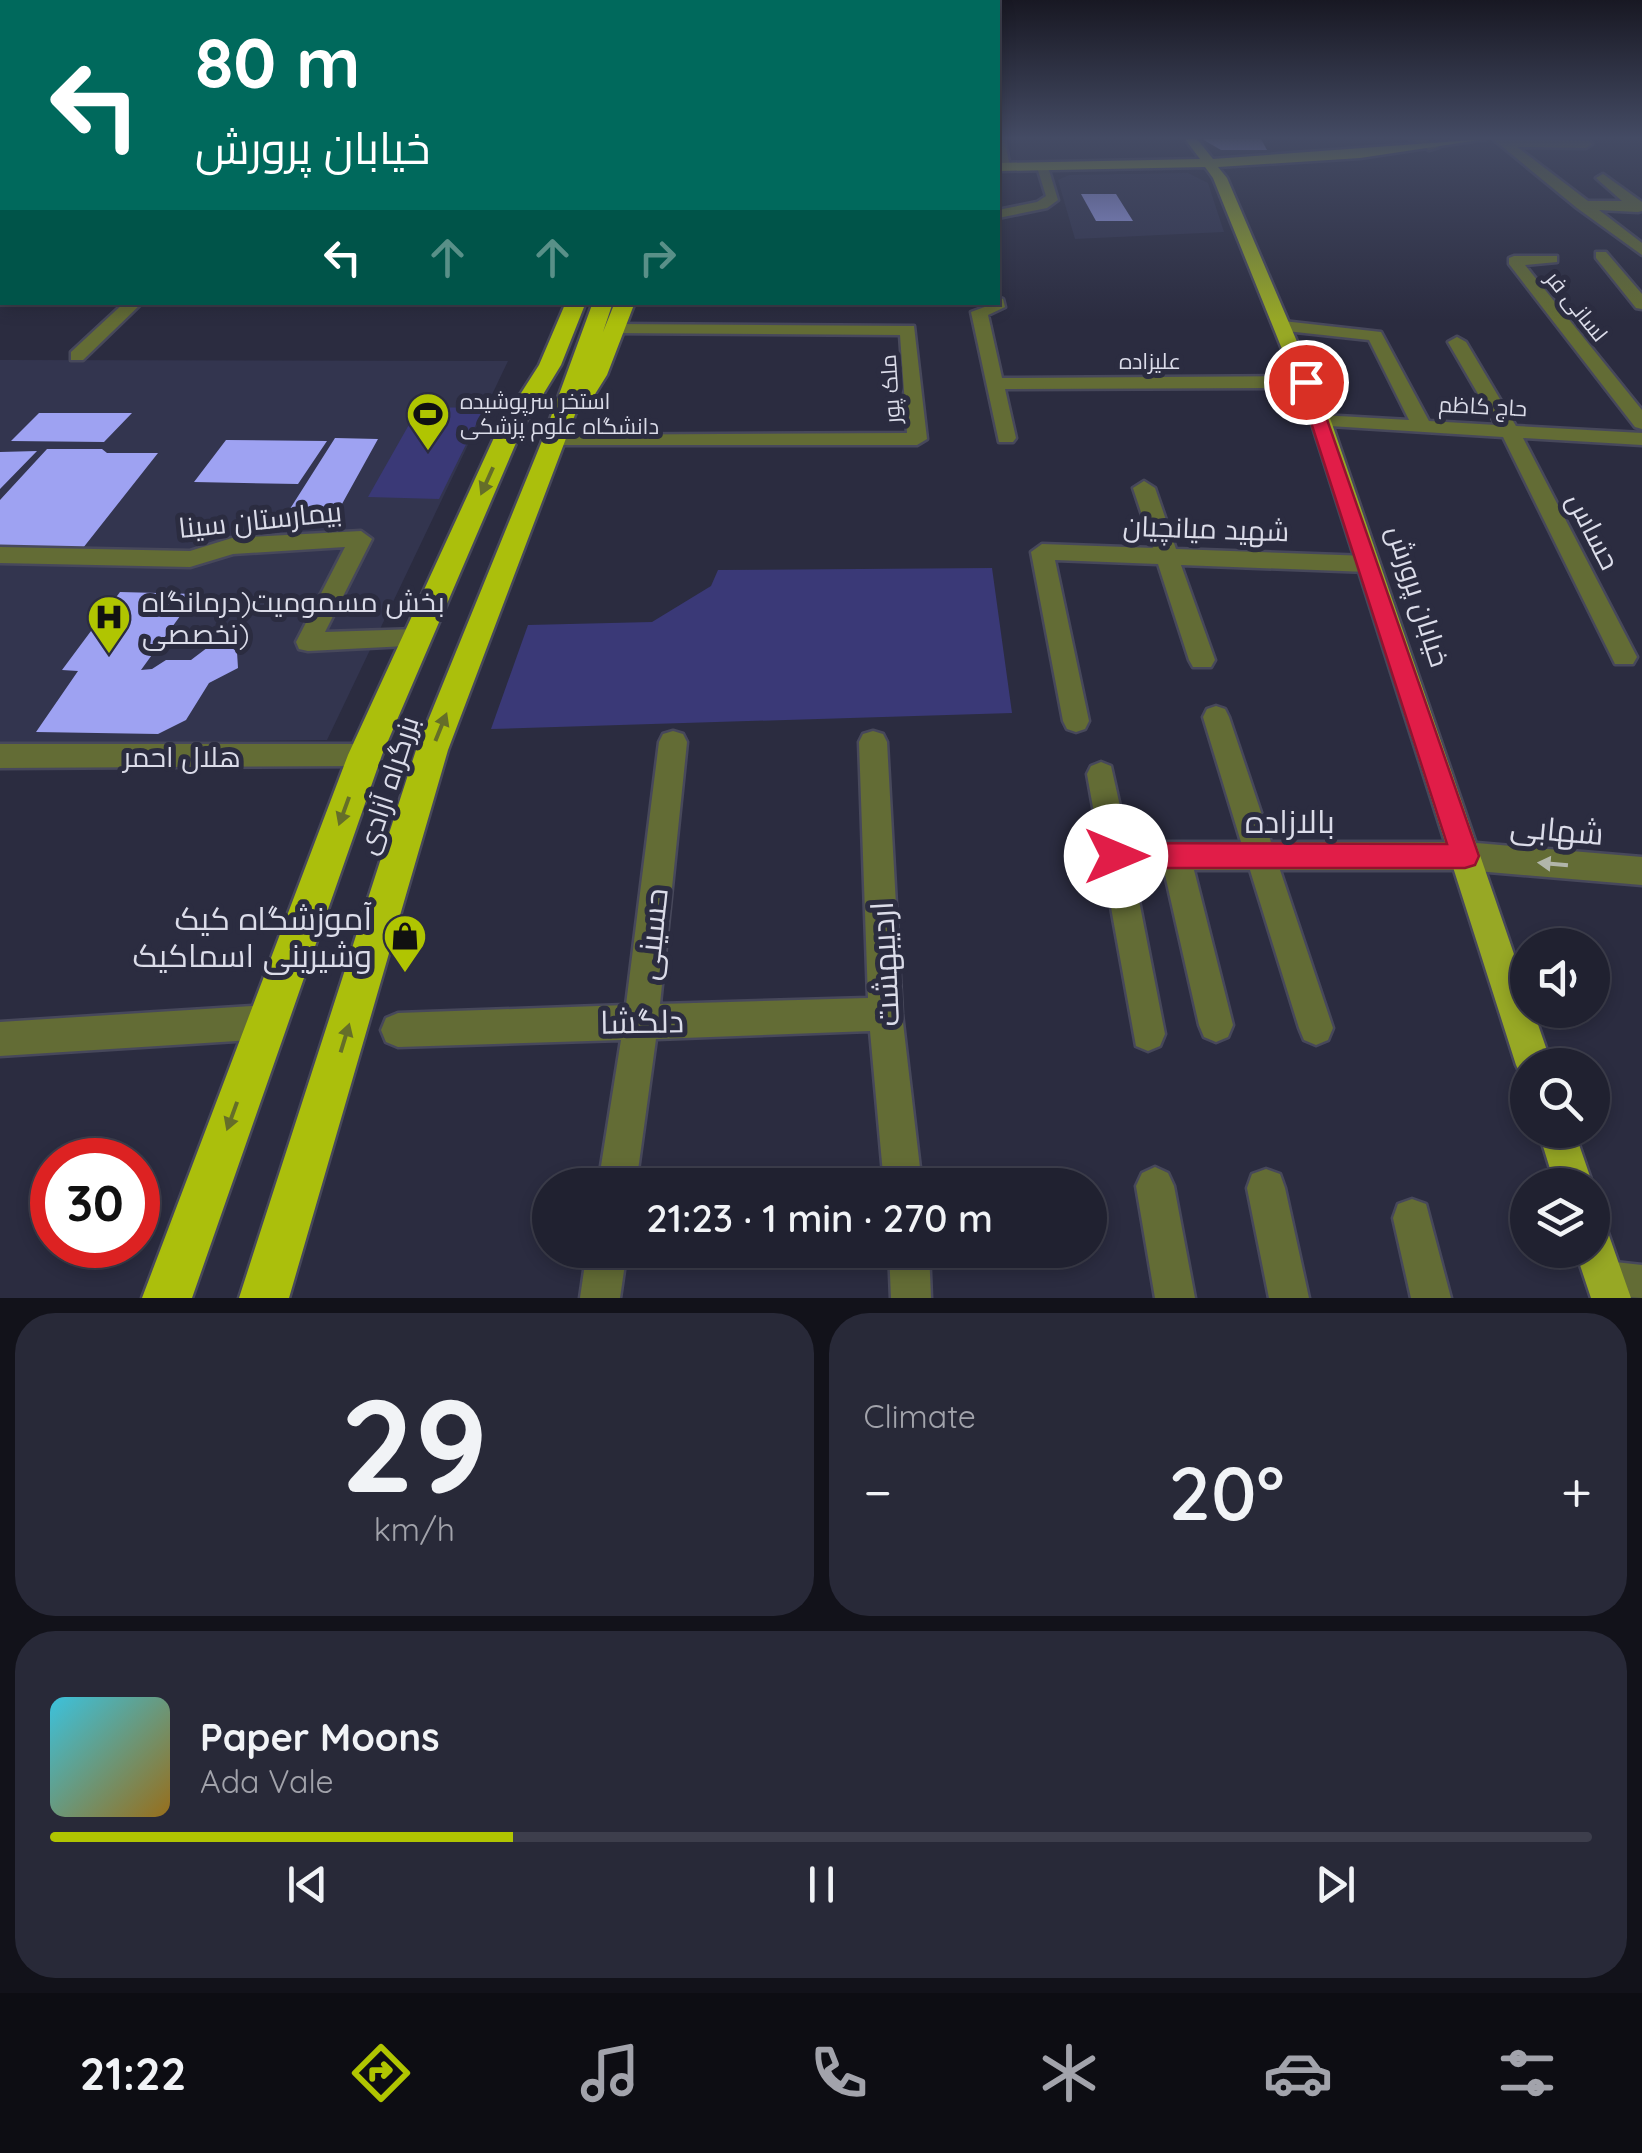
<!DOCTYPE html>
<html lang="en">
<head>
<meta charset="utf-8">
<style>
  :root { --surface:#202130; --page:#282938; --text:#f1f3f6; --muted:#a2a3ab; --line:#3d3e4c; --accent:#b0c501 }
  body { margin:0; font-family:Quicksand,Cairo,sans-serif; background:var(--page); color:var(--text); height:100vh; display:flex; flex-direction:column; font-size:38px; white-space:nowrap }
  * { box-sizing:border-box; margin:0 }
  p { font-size:32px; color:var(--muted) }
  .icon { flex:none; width:55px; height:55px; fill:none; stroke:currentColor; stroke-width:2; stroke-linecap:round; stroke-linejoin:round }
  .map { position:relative; height:1298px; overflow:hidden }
  .side { display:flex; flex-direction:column; gap:15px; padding:15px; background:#12121a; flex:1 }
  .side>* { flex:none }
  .top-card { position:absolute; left:0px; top:0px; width:1000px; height:305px; box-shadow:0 5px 15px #0003,0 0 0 2px var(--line); background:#00695c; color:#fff; overflow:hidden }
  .controls { position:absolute; left:1510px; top:928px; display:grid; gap:20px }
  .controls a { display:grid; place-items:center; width:100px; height:100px; border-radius:50%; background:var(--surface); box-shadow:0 5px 15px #0003,0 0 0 2px var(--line); font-size:50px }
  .speed { position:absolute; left:30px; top:1138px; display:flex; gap:20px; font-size:50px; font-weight:700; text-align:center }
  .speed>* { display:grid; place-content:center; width:130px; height:130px; border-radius:50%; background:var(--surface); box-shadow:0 5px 15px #0003,0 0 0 2px var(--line); line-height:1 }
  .speed .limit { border:15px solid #d22; background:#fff; color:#111 }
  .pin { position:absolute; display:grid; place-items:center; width:85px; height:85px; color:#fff; margin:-42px; border:5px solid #fff; border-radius:50%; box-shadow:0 2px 10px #0007 }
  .me { position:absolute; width:110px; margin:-55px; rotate:90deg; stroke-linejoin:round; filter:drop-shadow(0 0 8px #0008) }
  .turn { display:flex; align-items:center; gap:35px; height:210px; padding:0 30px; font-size:45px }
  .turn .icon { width:130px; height:130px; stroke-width:2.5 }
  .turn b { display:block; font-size:70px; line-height:85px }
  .lanes { display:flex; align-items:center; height:95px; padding:0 30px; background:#0003; justify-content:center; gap:50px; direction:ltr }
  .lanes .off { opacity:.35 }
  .big { font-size:75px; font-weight:600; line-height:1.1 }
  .side .widget { flex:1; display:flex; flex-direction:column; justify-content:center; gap:15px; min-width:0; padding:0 35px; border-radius:40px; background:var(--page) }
  .side .dial { align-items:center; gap:0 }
  .dial b { font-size:130px; line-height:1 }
  .song { display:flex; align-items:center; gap:30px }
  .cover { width:120px; height:120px; border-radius:15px; background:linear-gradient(135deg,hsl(190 70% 55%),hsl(40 70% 35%)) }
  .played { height:10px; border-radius:5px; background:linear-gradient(90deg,var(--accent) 30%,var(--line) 30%) }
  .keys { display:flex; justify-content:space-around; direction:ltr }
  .heat { display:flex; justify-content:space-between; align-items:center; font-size:55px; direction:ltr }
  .side .tiles { flex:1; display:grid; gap:15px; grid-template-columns:1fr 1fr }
  .widget:last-child { grid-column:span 2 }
  .trip { position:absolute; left:532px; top:1168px; width:575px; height:100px; border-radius:50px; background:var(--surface); box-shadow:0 5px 15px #0003,0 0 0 2px var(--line); font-weight:600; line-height:100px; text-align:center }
  .tabs { display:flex; height:160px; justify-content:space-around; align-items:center; background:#0d0d13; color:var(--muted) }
  .tabs .icon { width:70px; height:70px }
  .tabs .current { color:var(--accent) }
  .tabs b { font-size:45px; color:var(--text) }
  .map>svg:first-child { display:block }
  .built { fill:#33354f }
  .green { fill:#3a3977 }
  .building { fill:#9ea2f2 }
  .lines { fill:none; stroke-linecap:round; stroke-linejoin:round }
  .minor-casing { stroke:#47485b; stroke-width:5 }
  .major-casing { stroke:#47485b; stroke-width:5 }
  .highway-casing { stroke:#47485b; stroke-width:5 }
  .minor { fill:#636c35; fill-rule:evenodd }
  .major { fill:#97a825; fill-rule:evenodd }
  .highway { fill:#abbf0c; fill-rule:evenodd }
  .oneway { fill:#656e29 }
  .oneway2 { fill:#b1b5aa }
  .route { fill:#e11d48; stroke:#92132f; stroke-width:2.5 }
  .labels { text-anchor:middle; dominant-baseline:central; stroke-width:10; stroke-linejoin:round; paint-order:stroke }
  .far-street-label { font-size:22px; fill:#dbdce9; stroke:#2b2c40 }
  .far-poi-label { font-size:22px; fill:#dbdce9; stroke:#2b2c40; text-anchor:start }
  .street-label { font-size:28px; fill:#dbdce9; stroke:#2b2c40 }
  .poi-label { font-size:28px; fill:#dbdce9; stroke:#2b2c40; text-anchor:start }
  .near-street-label { font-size:32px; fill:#dbdce9; stroke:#2b2c40 }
  .near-poi-label { font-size:32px; fill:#dbdce9; stroke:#2b2c40; text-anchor:end }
</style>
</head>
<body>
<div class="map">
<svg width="1642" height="1298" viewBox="0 0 1642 1298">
  <rect width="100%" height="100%" fill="#2b2c40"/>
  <!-- built -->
  <path class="built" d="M1188,173L1208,183L1224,232L1075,239L1058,180L1069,175Z
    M0,360L508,361L327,740L0,745Z"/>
  <!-- green -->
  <path class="green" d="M419,407L484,408L439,499L368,497Z
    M992,568L1012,713L491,729L528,625L652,622L711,586L718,570Z"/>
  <!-- building -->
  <path class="building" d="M1202,139H1261L1267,150H1221Z
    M1081,194H1116L1133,221H1096Z
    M39,413H132L104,442L11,441Z
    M335,438L378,439L337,513L288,512Z
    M226,440L327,441L298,484L194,482Z
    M47,449H102L107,453H158L83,548L0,549V500Z
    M37,451L0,489V452Z
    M120,592L196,594L141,670L152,669L166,660H191L220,638L237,652L238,668L209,683L186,720L158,734L36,732L78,671L62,670Z"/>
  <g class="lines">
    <!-- minor casing -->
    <g class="minor-casing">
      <path id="minor" d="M998,139H1004L1011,170L999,167Z
        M1410,139H1426L1439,147L1429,150Z
        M1493,139L1590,141L1592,144L1586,148L1517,147L1588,201H1622L1596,178L1603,174L1642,202V211L1638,212L1599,210L1642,243V255L1577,208Z
        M1036,164L1048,167L1058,200L1047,208L998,218V210L1037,202L1046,196Z
        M1596,252H1606L1642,294V309L1636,308L1596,258Z
        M1514,256H1557V262L1525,265L1642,410V429L1635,427L1509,264V258Z
        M998,297L1003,299L1005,307L988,315L1002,378L1306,376L1315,382L1306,388L1005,389L1016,438L1013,442H999L971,312L998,302Z
        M125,302H143L83,360H71V352Z
        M1283,321L1381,332L1429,421L1496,425L1448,342L1457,337L1466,342L1516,426L1642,433V445L1523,438L1637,657L1633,664H1615L1503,437L1314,425L1311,421L1321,415L1409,420L1369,340L1277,330V322Z
        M615,324L914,326L927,439L917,445H547L544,441L554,435L907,433L900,335L609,333L606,329Z
        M1144,481L1155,488L1176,549L1368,556L1379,564L1368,572L1181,565L1215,660L1211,667H1193L1189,660L1158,564L1055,560L1089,721L1085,729L1076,732L1067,729L1063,721L1031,552L1042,544L1153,548L1133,488Z
        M361,531L372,539L325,632L417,629L426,631L429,638L426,645L308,651L299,649L296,642L345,547L233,554L190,567L0,563V547L190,551L232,538Z
        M1216,706L1225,709L1229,717L1271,842H1465L1642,857V885L1465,870H1280L1333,1028L1328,1040L1316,1045L1304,1040L1299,1028L1250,870H1194L1233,1025L1228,1037L1216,1042L1204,1037L1199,1025L1164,870H1133L1165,1034L1160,1046L1148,1051L1136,1046L1087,774L1091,766L1101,762L1111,766L1128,842H1241L1203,717L1207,709Z
        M673,731L683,734L687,742L660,1004L868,998L859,742L863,734L873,731L883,734L887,742L902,1014L922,1185H884L870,1031L656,1039L636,1185H598L621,1040L398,1047L386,1042L381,1030L386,1018L398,1013L626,1005L659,742L663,734Z
        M0,744H365L375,747L379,755L375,763L365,766L0,768Z
        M266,1005L278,1010L283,1022L278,1034L266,1039L0,1056V1022Z
        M1155,1167L1168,1173L1174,1186L1195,1298H1155L1136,1186L1142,1173Z
        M1266,1169L1280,1174L1285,1188L1309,1298H1269L1247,1188L1252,1174Z
        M1412,1199L1426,1204L1451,1298H1411L1393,1218L1398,1204Z
        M587,1250H627L620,1298H580Z
        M889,1250H929L931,1298H891Z
        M1606,1261L1642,1265V1298L1592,1295L1586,1281L1592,1267Z"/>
    </g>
    <!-- major casing -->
    <g class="major-casing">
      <path id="major" d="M1185,139H1197L1213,159L1486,139L1360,158L1218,167L1227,178L1331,421L1528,995V1010H1533L1552,1065H1528V1080L1522,1077L1516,1065L1311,421L1213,178L1205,167L998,171V163L1200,159Z
        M0,188H2V196H0Z
        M1538,1130H1574L1593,1185L1592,1186L1555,1185Z
        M1592,1221L1606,1227L1631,1298H1591L1575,1250H1592Z"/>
    </g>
    <!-- highway casing -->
    <g class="highway-casing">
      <path id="highway" d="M566,302H586L561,365L522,429L382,755L192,1298H142L348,755L498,429L539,365Z
        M593,302H613L603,332L615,302H635L607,375L585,410L576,412L448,750L289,1298H239L416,750L542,441Z"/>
    </g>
    <!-- minor -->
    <use href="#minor" class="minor"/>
    <!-- major -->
    <use href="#major" class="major"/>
    <!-- highway -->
    <use href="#highway" class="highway"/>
  </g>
  <!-- one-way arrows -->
  <defs><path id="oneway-solid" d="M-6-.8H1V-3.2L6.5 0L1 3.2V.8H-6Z" transform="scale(2.5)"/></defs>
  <g class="oneway">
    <use href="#oneway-solid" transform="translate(487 481) rotate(114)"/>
    <use href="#oneway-solid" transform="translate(441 727) rotate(-68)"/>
    <use href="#oneway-solid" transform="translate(344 811) rotate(110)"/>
    <use href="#oneway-solid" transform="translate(345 1038) rotate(-73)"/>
    <use href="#oneway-solid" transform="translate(232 1116) rotate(110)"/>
  </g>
  <use class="oneway2" href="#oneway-solid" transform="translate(1553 864) rotate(-175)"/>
  <!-- sky -->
  <linearGradient id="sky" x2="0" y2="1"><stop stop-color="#181823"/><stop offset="0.43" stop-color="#444b64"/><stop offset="1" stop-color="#444b64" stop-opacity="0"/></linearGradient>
  <rect width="1642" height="321" fill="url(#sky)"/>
  <!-- route -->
  <path class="route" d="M1300,379L1314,382L1479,856L1475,865L1465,868H1116L1106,865L1102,856L1106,847L1116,843L1447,844L1298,382Z"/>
  <!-- icons -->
  <defs>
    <g id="stadium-pin" transform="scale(2.25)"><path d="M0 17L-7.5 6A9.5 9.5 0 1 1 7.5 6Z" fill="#b0c501" stroke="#2b2c40"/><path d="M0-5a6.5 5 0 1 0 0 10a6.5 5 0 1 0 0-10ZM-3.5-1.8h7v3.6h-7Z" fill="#111"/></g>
    <g id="hospital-pin" transform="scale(2.25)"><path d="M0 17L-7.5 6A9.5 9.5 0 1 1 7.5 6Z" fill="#b0c501" stroke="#2b2c40"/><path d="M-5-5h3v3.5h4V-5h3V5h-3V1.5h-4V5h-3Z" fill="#111"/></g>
    <g id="shop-pin" transform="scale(2.25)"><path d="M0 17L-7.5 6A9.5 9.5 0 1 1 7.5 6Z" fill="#b0c501" stroke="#2b2c40"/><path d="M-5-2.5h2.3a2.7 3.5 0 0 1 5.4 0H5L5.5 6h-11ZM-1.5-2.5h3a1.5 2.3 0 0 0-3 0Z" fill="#111"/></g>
  </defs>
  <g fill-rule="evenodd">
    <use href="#stadium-pin" x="428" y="414"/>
    <use href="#hospital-pin" x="109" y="617"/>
    <use href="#shop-pin" x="405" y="936"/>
  </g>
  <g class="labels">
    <!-- far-street labels -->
    <g class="far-street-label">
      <text transform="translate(1577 306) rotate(51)">لسانی فر</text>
      <text x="1150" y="361">علیزاده</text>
      <text transform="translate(890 389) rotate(-94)">ملک پور</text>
      <text transform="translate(1483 406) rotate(3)">حاج کاظم</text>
    </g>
    <!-- far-poi labels -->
    <g class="far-poi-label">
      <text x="460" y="401">استخر سرپوشیده<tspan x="460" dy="25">دانشگاه علوم پزشکی</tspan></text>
    </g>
    <!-- street labels -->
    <g class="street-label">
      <text transform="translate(260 519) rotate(-6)">بیمارستان سینا</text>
      <text transform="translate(1206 528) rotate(2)">شهید میانچیان</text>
      <text transform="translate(1594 531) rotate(63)">حساس</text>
      <text transform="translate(1419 596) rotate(72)">خیابان پرورش</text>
      <text x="182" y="756">هلال احمر</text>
      <text transform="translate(387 785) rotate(-72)">بزرگراه آزادی</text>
    </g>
    <!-- poi labels -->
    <g class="poi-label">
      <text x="142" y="601">بخش مسمومیت(درمانگاه<tspan x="142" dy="32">تخصصی)</tspan></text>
    </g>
    <!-- near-street labels -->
    <g class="near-street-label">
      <text x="1290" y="821">بالازاده</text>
      <text transform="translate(1557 829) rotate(5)">شهابی</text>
      <text transform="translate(651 934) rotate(-84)">حسینی</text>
      <text transform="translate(884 964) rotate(-93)">اردیبهشت</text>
      <text transform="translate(642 1021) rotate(-1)">دلگشا</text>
    </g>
    <!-- near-poi labels -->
    <g class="near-poi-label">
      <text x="372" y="918">آموزشگاه کیک<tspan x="372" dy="37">وشیرینی اسماکیک</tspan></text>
    </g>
  </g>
</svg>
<div class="controls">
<a><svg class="icon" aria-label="sound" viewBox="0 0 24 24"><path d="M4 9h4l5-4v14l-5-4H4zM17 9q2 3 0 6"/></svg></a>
<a><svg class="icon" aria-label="search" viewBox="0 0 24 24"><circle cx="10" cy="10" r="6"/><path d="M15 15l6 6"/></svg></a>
<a><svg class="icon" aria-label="layers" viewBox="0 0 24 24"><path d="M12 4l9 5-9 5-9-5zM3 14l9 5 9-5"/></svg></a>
</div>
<div class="speed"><div class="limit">30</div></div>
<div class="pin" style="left:1306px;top:382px;background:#d93025"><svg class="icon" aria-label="arrive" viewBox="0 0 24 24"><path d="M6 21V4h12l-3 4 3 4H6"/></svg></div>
<svg class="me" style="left:1116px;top:856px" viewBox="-20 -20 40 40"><circle r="19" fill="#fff"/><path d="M0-13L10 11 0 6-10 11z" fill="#e11d48"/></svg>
<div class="trip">21:23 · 1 min · 270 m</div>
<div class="top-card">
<div class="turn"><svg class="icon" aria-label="left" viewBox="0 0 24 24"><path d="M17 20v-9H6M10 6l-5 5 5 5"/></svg><div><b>80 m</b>خیابان پرورش</div></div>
<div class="lanes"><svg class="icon" aria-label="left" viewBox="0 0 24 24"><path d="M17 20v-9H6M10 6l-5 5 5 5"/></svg><svg class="icon off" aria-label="ahead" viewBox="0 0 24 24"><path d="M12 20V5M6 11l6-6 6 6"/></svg><svg class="icon off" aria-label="ahead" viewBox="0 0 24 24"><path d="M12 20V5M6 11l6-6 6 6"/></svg><svg class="icon off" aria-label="right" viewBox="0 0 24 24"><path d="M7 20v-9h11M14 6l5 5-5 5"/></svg></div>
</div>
</div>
<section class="side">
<div class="tiles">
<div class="widget dial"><b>29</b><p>km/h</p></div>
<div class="widget"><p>Climate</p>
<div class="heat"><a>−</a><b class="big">20°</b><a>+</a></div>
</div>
<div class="widget">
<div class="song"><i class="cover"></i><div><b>Paper Moons</b><p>Ada Vale</p></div></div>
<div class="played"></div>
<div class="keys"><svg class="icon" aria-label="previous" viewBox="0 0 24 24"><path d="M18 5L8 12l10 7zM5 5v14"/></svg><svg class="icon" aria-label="pause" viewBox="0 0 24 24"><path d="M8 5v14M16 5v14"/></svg><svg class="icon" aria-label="next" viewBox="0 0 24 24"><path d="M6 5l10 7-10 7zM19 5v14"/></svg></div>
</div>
</div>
</section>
<nav class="tabs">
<b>21:22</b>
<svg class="icon current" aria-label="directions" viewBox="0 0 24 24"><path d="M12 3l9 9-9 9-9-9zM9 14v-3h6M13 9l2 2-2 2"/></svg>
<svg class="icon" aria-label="music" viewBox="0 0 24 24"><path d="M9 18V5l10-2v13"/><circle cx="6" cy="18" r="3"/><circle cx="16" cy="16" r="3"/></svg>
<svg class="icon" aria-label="phone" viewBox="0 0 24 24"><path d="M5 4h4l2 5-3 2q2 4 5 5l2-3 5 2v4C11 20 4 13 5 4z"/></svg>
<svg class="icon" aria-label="climate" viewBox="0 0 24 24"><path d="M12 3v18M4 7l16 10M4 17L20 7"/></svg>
<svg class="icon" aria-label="car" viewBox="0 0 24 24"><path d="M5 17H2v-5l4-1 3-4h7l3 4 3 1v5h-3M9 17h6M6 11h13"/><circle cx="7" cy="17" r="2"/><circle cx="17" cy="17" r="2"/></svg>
<svg class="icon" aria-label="filters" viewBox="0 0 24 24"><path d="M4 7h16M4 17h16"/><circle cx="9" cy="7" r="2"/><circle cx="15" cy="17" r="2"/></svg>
</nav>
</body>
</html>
